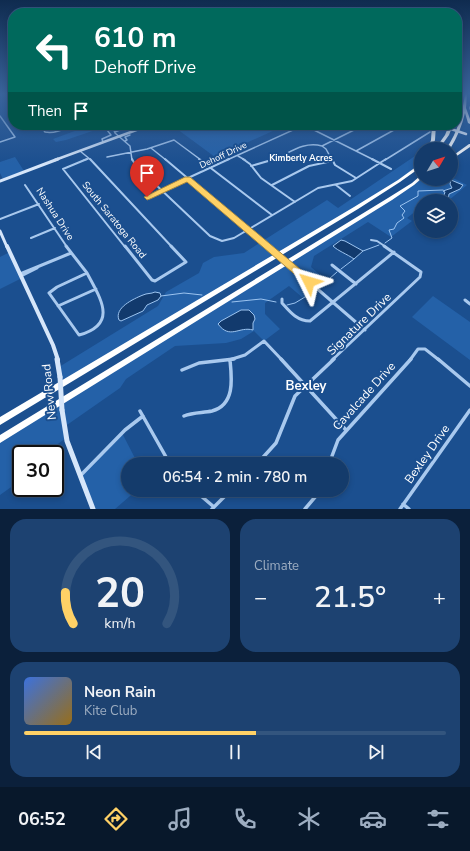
<!DOCTYPE html>
<html lang="en">
<head>
<meta charset="utf-8">
<style>
  :root { --surface:#143b6b; --page:#1d4271; --text:#f1f3f6; --muted:#9dadc1; --line:#33557e; --accent:#ffd166 }
  body { margin:0; font-family:"Nunito Sans",sans-serif; background:var(--page); color:var(--text); height:100vh; display:flex; flex-direction:column; font-size:15px; white-space:nowrap }
  * { box-sizing:border-box; margin:0 }
  p { font-size:13px; color:var(--muted) }
  .icon { flex:none; width:22px; height:22px; fill:none; stroke:currentColor; stroke-width:2; stroke-linecap:round; stroke-linejoin:round }
  .map { position:relative; height:509px; overflow:hidden }
  .details { display:flex; flex-direction:column; gap:10px; padding:10px; background:#0b203b; flex:1 }
  .details>* { flex:none }
  .guide { position:absolute; left:8px; top:8px; width:454px; height:122px; border-radius:16px; box-shadow:0 2px 6px #0003,0 0 0 1px var(--line); background:#00695c; color:#fff; overflow:hidden }
  .needle { width:26px; rotate:51deg }
  .fabs { position:absolute; left:414px; top:142px; display:grid; gap:8px }
  .fabs a { display:grid; place-items:center; width:44px; height:44px; border-radius:50%; background:var(--surface); box-shadow:0 2px 6px #0003,0 0 0 1px var(--line); font-size:20px }
  .speed { position:absolute; left:12px; top:445px; display:flex; gap:8px; font-size:20px; font-weight:700; text-align:center }
  .speed>* { display:grid; place-content:center; width:52px; height:52px; border-radius:50%; background:var(--surface); box-shadow:0 2px 6px #0003,0 0 0 1px var(--line); line-height:1 }
  .speed .limit { border:2px solid #111; border-radius:6px; background:#fff; color:#111 }
  .pin { position:absolute; display:grid; place-items:center; width:34px; height:34px; color:#fff; margin:-41px -17px; border-radius:50% 50% 50% 0; rotate:-45deg; box-shadow:0 0 4px #0007 }
  .pin .icon { rotate:45deg }
  .me { position:absolute; width:44px; margin:-22px; rotate:310deg; stroke-linejoin:round; filter:drop-shadow(0 0 3px #0008) }
  .turn { display:flex; align-items:center; gap:14px; height:84px; padding:0 20px; font-size:18px }
  .turn .icon { width:52px; height:52px; stroke-width:2.5 }
  .turn b { display:block; font-size:28px; line-height:34px }
  .then { display:flex; align-items:center; height:38px; padding:0 20px; background:#0003; gap:8px; font-size:15px }
  .big { font-size:30px; font-weight:600; line-height:1.1 }
  .details .card { flex:1; display:flex; flex-direction:column; justify-content:center; gap:6px; min-width:0; padding:0 14px; border-radius:16px; background:var(--page) }
  .details .dial { align-items:center; gap:0 }
  .dial svg { height:104px; overflow:visible; fill:none; stroke:var(--line); stroke-width:7; stroke-linecap:round; text-anchor:middle }
  .dial text { fill:var(--text); stroke:none }
  .song { display:flex; align-items:center; gap:12px }
  .cover { width:48px; height:48px; border-radius:6px; background:linear-gradient(135deg,hsl(220 70% 55%),hsl(40 70% 35%)) }
  .played { height:4px; border-radius:2px; background:linear-gradient(90deg,var(--accent) 55%,var(--line) 55%) }
  .keys { display:flex; justify-content:space-around; direction:ltr }
  .heat { display:flex; justify-content:space-between; align-items:center; font-size:22px; direction:ltr }
  .details .tiles { flex:1; display:grid; gap:10px; grid-template-columns:1fr 1fr }
  .card:last-child { grid-column:span 2 }
  .trip { position:absolute; left:121px; top:457px; width:228px; height:40px; border-radius:20px; background:var(--surface); box-shadow:0 2px 6px #0003,0 0 0 1px var(--line); font-weight:600; line-height:40px; text-align:center }
  .dock { display:flex; height:64px; justify-content:space-around; align-items:center; background:#08182b; color:var(--muted) }
  .dock .icon { width:28px; height:28px }
  .dock .selected { color:var(--accent) }
  .dock b { font-size:18px; color:var(--text) }
  .map>svg:first-child { display:block }
  .green { fill:#2461a8 }
  .water { fill:#123a6d; stroke:#9cc4f0 }
  .lines { fill:none; stroke-linecap:round; stroke-linejoin:round }
  .stream { stroke:#9cc4f0; stroke-width:1 }
  .street-far3 { stroke:#a9c9ee; stroke-width:1.5 }
  .street-far2 { stroke:#a9c9ee; stroke-width:2 }
  .street-far1 { stroke:#a9c9ee; stroke-width:3 }
  .street { stroke:#a9c9ee; stroke-width:3.5 }
  .secondary-far3 { stroke:#d6e6fa; stroke-width:2.5 }
  .secondary-far2 { stroke:#d6e6fa; stroke-width:3 }
  .secondary-far1 { stroke:#d6e6fa; stroke-width:4 }
  .secondary { stroke:#d6e6fa; stroke-width:5 }
  .highway { fill:#fff; fill-rule:evenodd }
  .street-bridge { stroke:#a9c9ee; stroke-width:3 }
  .secondary-bridge { stroke:#d6e6fa; stroke-width:5 }
  .primary-bridge { stroke:#f0f6ff; stroke-width:2.5 }
  .route { fill:#ffd166; stroke:#a68842 }
  .labels { text-anchor:middle; dominant-baseline:central; stroke-width:4; stroke-linejoin:round; paint-order:stroke }
  .far-street-label { font-size:9px; fill:#fff; stroke:#1b4f8f }
  .far-neighbourhood-label { font-size:9px; font-weight:bold; fill:#fff; stroke:#1b4f8f }
  .street-label { font-size:10px; fill:#fff; stroke:#1b4f8f }
  .near-street-label { font-size:12px; fill:#fff; stroke:#1b4f8f }
  .near-neighbourhood-label { font-size:13px; font-weight:bold; fill:#fff; stroke:#1b4f8f }
</style>
</head>
<body>
<div class="map">
<svg width="470" height="509" viewBox="0 0 470 509">
  <rect width="100%" height="100%" fill="#1b4f8f"/>
  <!-- green -->
  <path class="green" d="M91,125H110L66,140L56,142L53,139Z
    M189,125H286L215,157L177,129Z
    M415,156L421,159C420,166 412,171 407,176L60,385L59,367L158,306L166,292L199,273L203,263L214,257L244,253L327,200L338,208Z
    M15,157L24,171L3,179L0,173V162Z
    M451,177L467,185L448,201L432,198L429,201H421V207L407,218L412,221L391,237L368,222L314,256L311,267L327,281L303,298L289,286L265,303V314L280,329L264,341L254,331L241,339L226,343L175,346L126,379L120,388L64,427L66,438L44,454H21V480L0,495V439L409,186L422,179H451Z
    M10,252L22,278L0,289V257Z
    M433,296L470,322V360L412,317Z
    M122,433L138,464H128V490H137L115,509H93L80,476Z"/>
  <!-- water -->
  <path class="water" d="M451,180L463,185L460,189L449,194L448,200L443,198L445,192L443,191L452,188L450,184Z
    M341,240L345,241L363,251L354,259C347,254 338,251 333,246Z
    M155,292L160,293L161,296L158,300L147,305L143,311L121,321L119,320C114,308 133,299 143,295C147,293 151,294 155,292Z
    M241,310H249L254,315L255,319L253,323V330C239,326 230,340 218,324L221,321Z"/>
  <g class="lines">
    <!-- stream -->
    <path class="stream" d="M385,243L392,238L389,230L394,229L397,223L404,218L402,215L405,211L400,206L418,196V191L443,190
      M363,251L379,245
      M341,269L354,259
      M320,287L337,272
      M161,296L184,293L202,295
      M232,302L261,299L276,302
      M287,305L295,303L315,291"/>
    <!-- street-far3 -->
    <path class="street-far3" d="M470,107V109
      M0,116L15,137L0,142
      M40,125L45,132C55,134 64,129 73,125
      M112,125L115,133L130,146L132,160
      M304,125L374,160
      M130,126L133,128L141,125
      M314,130L325,125
      M115,132L127,127
      M125,141L127,140L125,137L130,135
      M103,142L102,139L111,135L107,130L113,128
      M322,146L326,149L332,160
      M151,148L166,160
      M80,151L91,160
      M356,151L403,125
      M238,156L245,160
      M107,157L147,149L174,140L201,160
      M84,160L88,159
      M227,160L304,125
      M273,160C290,153 303,141 322,146L364,125
      M385,160L430,132"/>
    <!-- street-far2 -->
    <path class="street-far2" d="M87,159L63,169L125,247
      M90,159L172,247
      M132,159L136,166L210,236L222,241L234,238L318,188L352,181L386,159
      M165,159L269,247
      M199,159L272,215
      M243,159L250,164L261,178L295,202
      M332,159L335,165L356,178
      M372,159L391,169
      M251,166L275,159
      M25,185L67,247
      M272,185L309,166L332,161
      M336,185L350,196
      M147,197L229,159
      M0,219L39,204
      M31,238L55,228
      M371,240L377,241L386,247"/>
    <!-- street-far1 -->
    <path class="street-far1" d="M66,246L87,273
      M125,246L152,280L155,281L186,262L171,246
      M268,246L273,250
      M332,265L356,284
      M292,267L365,330
      M87,273C100,298 119,324 79,335L49,293L57,287Z
      M20,274L71,253
      M21,276L37,268
      M282,299V303C290,312 297,321 310,321L394,252
      M465,300L470,304
      M58,306L96,289
      M229,360L245,355L264,341L282,360
      M332,360L420,277L421,272L384,246
      M410,360L418,349H425L439,360"/>
    <!-- street -->
    <path class="street" d="M281,359L346,430
      M438,359L470,386
      M182,370L199,363L234,359
      M140,411L170,464
      M184,416C193,412 203,413 212,411C235,405 232,379 230,360
      M257,464L276,443L295,396L334,359
      M329,464L338,440L411,359
      M80,476L125,430L143,416
      M194,490L214,507
      M403,504L409,509
      M212,509L231,490
      M305,509L321,490
      M400,509L470,410"/>
    <!-- secondary-far3 -->
    <path class="secondary-far3" d="M55,160L150,125"/>
    <!-- secondary-far2 -->
    <path class="secondary-far2" d="M0,181L58,159
      M0,231L7,247"/>
    <!-- secondary-far1 -->
    <path class="secondary-far1" d="M7,246L53,345L58,360"/>
    <!-- secondary -->
    <path class="secondary" d="M57,359L60,377
      M62,410L67,441L93,509"/>
    <!-- highway -->
    <path class="highway" d="M457,94H459L458,99L457,100Z
      M465,94H467L466,108L470,119V124L468,123L465,113C462,126 457,138 450,149H446C458,132 462,114 465,94Z
      M432,125H436L435,140L432,149H428L431,140Z
      M449,125H453L449,135L439,149H435L445,135Z
      M469,144H470V147L451,160V157Z
      M420,164H421V167L400,182L358,209L0,425V417L354,207L398,180Z
      M420,176H421V179L414,185L392,200L0,443V435L388,198L412,183Z"/>
    <!-- street-bridge -->
    <path class="street-bridge" d="M273,250L292,267"/>
    <!-- secondary-bridge -->
    <path class="secondary-bridge" d="M60,377L62,410"/>
    <!-- primary-bridge -->
    <path class="primary-bridge" d="M442,126L466,134"/>
  </g>
  <!-- sky -->
  <linearGradient id="sky" x2="0" y2="1"><stop stop-color="#0f2b4f"/><stop offset="0.57" stop-color="#39639b"/><stop offset="1" stop-color="#39639b" stop-opacity="0"/></linearGradient>
  <rect width="470" height="165" fill="url(#sky)"/>
  <!-- route -->
  <path class="route" d="M185,177H190L312,279L314,282L312,284H306L187,182L150,199L147,200L144,197Z"/>
  <g class="labels">
    <!-- far-street labels -->
    <g class="far-street-label">
      <text transform="translate(223 155) rotate(-25)">Dehoff Drive</text>
    </g>
    <!-- far-neighbourhood labels -->
    <g class="far-neighbourhood-label">
      <text x="301" y="158">Kimberly Acres</text>
    </g>
    <!-- street labels -->
    <g class="street-label">
      <text transform="translate(55 214) rotate(57)">Nashua Drive</text>
      <text transform="translate(114 220) rotate(51)">South Saratoga Road</text>
    </g>
    <!-- near-street labels -->
    <g class="near-street-label">
      <text transform="translate(359 324) rotate(-44)">Signature Drive</text>
      <text transform="translate(49 392) rotate(-96)">New Road</text>
      <text transform="translate(364 396) rotate(-48)">Cavalcade Drive</text>
      <text transform="translate(427 454) rotate(-55)">Bexley Drive</text>
    </g>
    <!-- near-neighbourhood labels -->
    <g class="near-neighbourhood-label">
      <text x="306" y="386">Bexley</text>
    </g>
  </g>
</svg>
<div class="fabs">
<a><svg class="needle" viewBox="-14 -14 28 28"><path d="M0-13l5 13h-10z" fill="#e53935"/><path d="M0 13l5-13h-10z" fill="#9dadc1"/></svg></a>
<a><svg class="icon" aria-label="layers" viewBox="0 0 24 24"><path d="M12 4l9 5-9 5-9-5zM3 14l9 5 9-5"/></svg></a>
</div>
<div class="speed"><div class="limit">30</div></div>
<div class="pin" style="left:147px;top:197px;background:#d93025"><svg class="icon" aria-label="arrive" viewBox="0 0 24 24"><path d="M6 21V4h12l-3 4 3 4H6"/></svg></div>
<svg class="me" style="left:309px;top:282px" viewBox="-20 -20 40 40"><path d="M0-17L14 15 0 8-14 15z" fill="#ffd166" stroke="#fff" stroke-width="4"/></svg>
<div class="trip">06:54 · 2 min · 780 m</div>
<div class="guide">
<div class="turn"><svg class="icon" aria-label="left" viewBox="0 0 24 24"><path d="M17 20v-9H6M10 6l-5 5 5 5"/></svg><div><b>610 m</b>Dehoff Drive</div></div>
<div class="then">Then<svg class="icon" aria-label="arrive" viewBox="0 0 24 24"><path d="M6 21V4h12l-3 4 3 4H6"/></svg></div>
</div>
</div>
<section class="details">
<div class="tiles">
<div class="card dial"><svg viewBox="0 0 100 80">
<path d="M14 69A42 42 0 1 1 86 69"/>
<path d="M14 69A42 42 0 0 1 8 45" stroke="#ffd166"/>
<text x="50" y="56" font-size="32" font-weight="700">20</text>
<text x="50" y="72" font-size="11">km/h</text>
</svg></div>
<div class="card"><p>Climate</p>
<div class="heat"><a>−</a><b class="big">21.5°</b><a>+</a></div>
</div>
<div class="card">
<div class="song"><i class="cover"></i><div><b>Neon Rain</b><p>Kite Club</p></div></div>
<div class="played"></div>
<div class="keys"><svg class="icon" aria-label="previous" viewBox="0 0 24 24"><path d="M18 5L8 12l10 7zM5 5v14"/></svg><svg class="icon" aria-label="pause" viewBox="0 0 24 24"><path d="M8 5v14M16 5v14"/></svg><svg class="icon" aria-label="next" viewBox="0 0 24 24"><path d="M6 5l10 7-10 7zM19 5v14"/></svg></div>
</div>
</div>
</section>
<nav class="dock">
<b>06:52</b>
<svg class="icon selected" aria-label="directions" viewBox="0 0 24 24"><path d="M12 3l9 9-9 9-9-9zM9 14v-3h6M13 9l2 2-2 2"/></svg>
<svg class="icon" aria-label="music" viewBox="0 0 24 24"><path d="M9 18V5l10-2v13"/><circle cx="6" cy="18" r="3"/><circle cx="16" cy="16" r="3"/></svg>
<svg class="icon" aria-label="phone" viewBox="0 0 24 24"><path d="M5 4h4l2 5-3 2q2 4 5 5l2-3 5 2v4C11 20 4 13 5 4z"/></svg>
<svg class="icon" aria-label="climate" viewBox="0 0 24 24"><path d="M12 3v18M4 7l16 10M4 17L20 7"/></svg>
<svg class="icon" aria-label="car" viewBox="0 0 24 24"><path d="M5 17H2v-5l4-1 3-4h7l3 4 3 1v5h-3M9 17h6M6 11h13"/><circle cx="7" cy="17" r="2"/><circle cx="17" cy="17" r="2"/></svg>
<svg class="icon" aria-label="filters" viewBox="0 0 24 24"><path d="M4 7h16M4 17h16"/><circle cx="9" cy="7" r="2"/><circle cx="15" cy="17" r="2"/></svg>
</nav>
</body>
</html>
